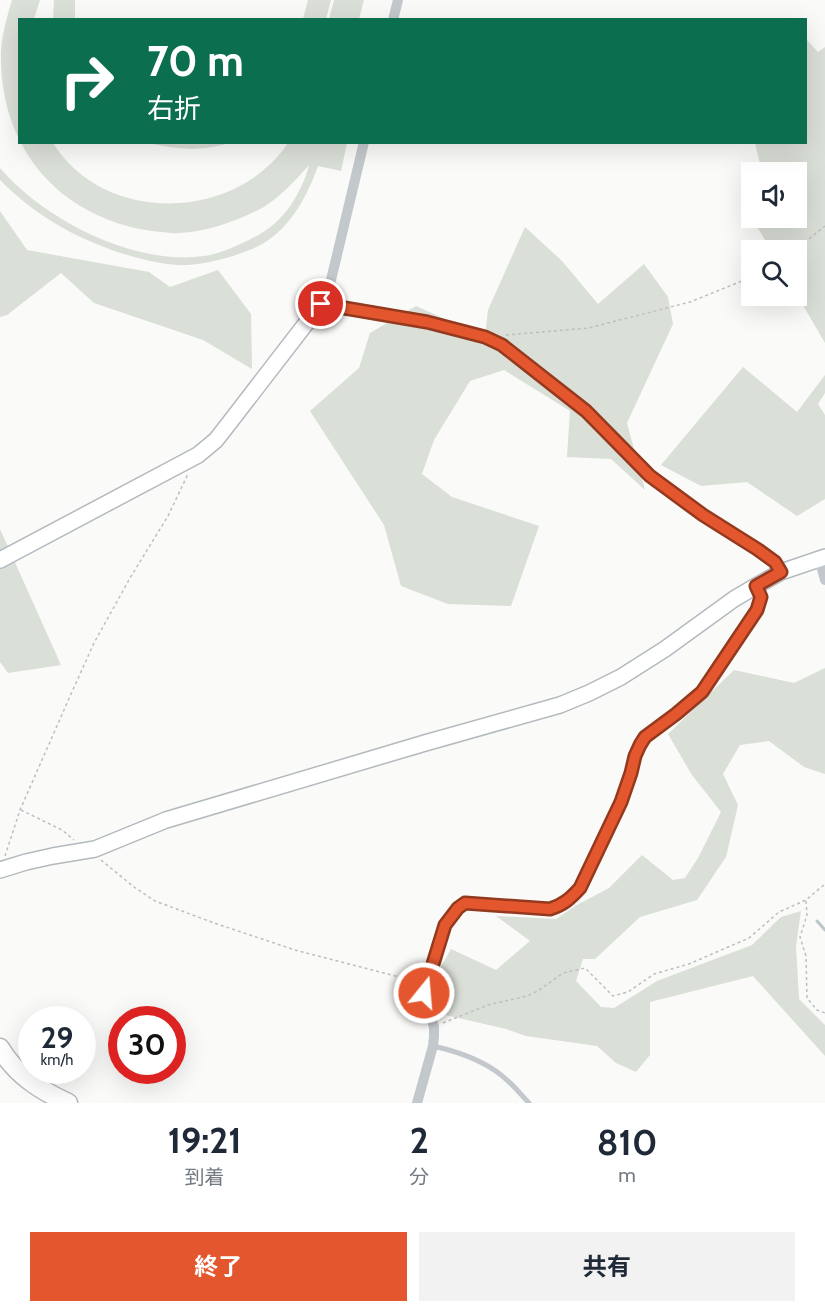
<!DOCTYPE html>
<html lang="ja">
<meta charset="utf-8">
<style>
:root{--surface:#fff;--page:#f2f2f3;--text:#1f2937;--muted:#747a83;--accent:#e4572e}
body{margin:0;font-family:Cabin,"Noto Sans JP",sans-serif;background:var(--page);color:var(--text);height:100vh;display:flex;flex-direction:column;font-size:22px;white-space:nowrap}
*{box-sizing:border-box;margin:0}
p{font-size:20px;color:var(--muted)}
.icon{flex:none;width:33px;height:33px;fill:none;stroke:currentColor;stroke-width:2;stroke-linecap:round;stroke-linejoin:round}
.map{position:relative;height:1103px;overflow:hidden}
.details{display:flex;flex-direction:column;background:var(--surface);flex:1}
.details>*{flex:none}
.top-card{position:absolute;left:18px;top:18px;width:789px;height:126px;border-radius:0px;box-shadow:0 6px 24px #0002;background:#0b6e4f;color:#fff;overflow:hidden}
.tools{position:absolute;left:741px;top:162px;display:grid;gap:12px}
.tools a{display:grid;place-items:center;width:66px;height:66px;border-radius:0px;background:var(--surface);box-shadow:0 6px 24px #0002;font-size:30px}
.speed{position:absolute;left:18px;top:1006px;display:flex;gap:12px;font-size:30px;font-weight:700;text-align:center}
.speed>*{display:grid;place-content:center;width:78px;height:78px;border-radius:50%;background:var(--surface);box-shadow:0 6px 24px #0002;line-height:1}
.speed small{font-size:15px;font-weight:400}
.speed .limit{border:9px solid #d22;background:#fff;color:#111}
.pin{position:absolute;display:grid;place-items:center;width:51px;height:51px;color:#fff;margin:-26px;border:3px solid #fff;border-radius:50%;box-shadow:0 2px 6px #0007}
.me{position:absolute;width:66px;margin:-33px;rotate:17deg;stroke-linejoin:round;filter:drop-shadow(0 0 4px #0008)}
.turn{display:flex;align-items:center;gap:21px;height:126px;padding:0 30px;font-size:27px}
.turn .icon{width:78px;height:78px;stroke-width:2.5}
.turn b{display:block;font-size:42px;line-height:51px}
.eta{display:flex;justify-content:space-evenly;align-items:center;height:102px;text-align:center}
.eta b{font-size:36px;font-weight:700;line-height:42px}
.primary-button{display:flex;gap:12px;margin-top:auto;padding:12px 30px}
.primary-button a{flex:1;height:69px;border-radius:0px;background:var(--accent);color:#fff;font-size:24px;font-weight:700;line-height:69px;text-align:center}
.primary-button a+a{background:var(--page);color:var(--text)}
.map>svg:first-child{display:block}
.green{fill:#dadfd7}
.lines{fill:none;stroke-linecap:round;stroke-linejoin:round}
.stream{stroke:#bbc7cb;stroke-width:3}
.secondary-casing{stroke:#b3babf;stroke-width:18}
.primary-casing{stroke:#b5babe;stroke-width:21}
.path{stroke:#bbbfc2;stroke-width:1.5;stroke-dasharray:3 3;stroke-linecap:butt}
.lane{stroke:#c3c8cc;stroke-width:5}
.street{stroke:#c3c8cc;stroke-width:10}
.secondary{stroke:#fff;stroke-width:15}
.primary{stroke:#fff;stroke-width:18}
.route-casing{stroke:#94391e;stroke-width:15}
.route{stroke:#e4572e;stroke-width:10}
</style>
<div class="map">
<svg width="825" height="1103" viewBox="0 0 825 1103">
<rect width="100%" height="100%" fill="#fafaf8"/>
<!-- green -->
<path class="green" d="M12 0H40L34 19 20 20 19 139C6 113 0 81 1 51 2 34 7 17 12 0Z
M54 0H75V19H53Z
M308 0H331L326 19H303Z
M334 0H364L359 19H329Z
M806 39 818 52 825 47V343L797 295 796 250H771L756 225 759 218H796V172H762L755 143 806 142Z
M21 143H53C104 225 235 222 288 143H347L341 171 318 166C308 194 292 225 267 241 257 248 244 252 233 256 219 260 203 264 188 265 172 266 154 262 138 258 86 244 38 219 0 180V168C44 220 135 266 204 256 219 254 234 247 247 241 257 236 266 231 274 224 291 210 304 185 309 165 296 180 279 198 262 208 237 221 207 232 179 233 173 234 167 232 161 232 103 227 48 196 21 143Z
M149 143H228C204 152 173 149 149 143Z
M0 211 27 250 149 272 170 287 218 270 251 314 252 369 203 340 94 303 61 273 7 315 0 317Z
M525 227 562 261 598 304 644 264 668 297 673 324 627 423 645 490 611 459 567 457 570 411 504 370 470 381 434 440 422 474 452 497 539 526 511 606 448 604 401 586 384 525 310 411 359 368 370 333 416 306 485 337 488 310Z
M743 367 797 412 825 375V393L818 404 825 415V499L797 516 747 482 701 486 661 465Z
M0 529 61 665 8 673 0 662Z
M825 668V774L804 767 769 741 740 745 723 774 738 805 726 857 697 900 640 917 595 959H583L576 981 601 1007 614 1008 657 981 752 945 781 917 801 911 796 946 799 999 825 1025V1056L753 976 650 1002V1055L636 1072 616 1063 597 1046 526 1036 506 1029 441 1014 435 999 433 981 451 949 496 970 530 941 496 916 556 919 575 906 609 888 642 855 673 880 685 878 698 858 721 812 692 775 668 734 734 670 794 683Z"/>
<g class="lines">
<!-- stream -->
<path class="stream" d="M817 921 825 930"/>
<!-- secondary casing -->
<g class="secondary-casing">
<path id="secondary" d="M0 560 198 455 216 440 230 422 321 304
M0 870 26 862 53 856 95 849 166 820 425 743 560 705 589 693 621 677 665 649 734 599 756 586 781 572 825 557"/>
</g>
<!-- primary casing -->
<g class="primary-casing">
<path id="primary" d="M0 1048C16 1075 40 1090 68 1103"/>
</g>
<!-- path -->
<path class="path" d="M795 250 825 226
M506 335 589 328 690 302 752 277
M21 810 62 830 74 840
M5 856 20 810 71 694 94 643 130 578 168 516 188 474
M101 860 134 887 155 901 217 924 295 950 415 981
M806 901 807 915 800 937 806 956 807 998 817 1010 825 1013
M443 1023 488 1005 527 996 538 991 563 973 585 968 613 996 628 992 654 974 689 964 749 938 779 912 806 900 825 884"/>
<!-- lane -->
<path class="lane" d="M433 1046C460 1052 489 1062 509 1082 516 1088 522 1096 529 1103"/>
<!-- street -->
<path class="street" d="M393 20 398 0
M364 142 331 280 321 304 427 322 485 337 503 345 586 411 650 476 703 515 757 548 775 562 781 572
M819 558 825 580
M417 1103 433 1046 434 1036V1027L424 993 425 987 445 925 458 907 465 903 550 909 563 905 571 898 580 888 621 802 631 773 635 756 645 737 676 714 702 692 757 610 761 597 756 586"/>
<!-- secondary -->
<use href="#secondary" class="secondary"/>
<!-- primary -->
<use href="#primary" class="primary"/>
</g>
<g class="lines">
<!-- route casing -->
<g class="route-casing">
<path id="route" d="M321 304 427 322 485 337 502 345 586 411 650 476 703 515 757 549 775 562 781 572 756 586 761 597 757 610 702 692 676 714 645 737 640 745 635 756 631 773 621 802 580 888C570 899 563 905 550 909L465 903 458 908 445 925 424 993"/>
</g>
<!-- route -->
<use href="#route" class="route"/>
</g>
</svg>
<div class="tools">
<a><svg class="icon" aria-label="sound" viewBox="0 0 24 24"><path d="M4 9h4l5-4v14l-5-4H4zM17 9q2 3 0 6"/></svg></a>
<a><svg class="icon" aria-label="search" viewBox="0 0 24 24"><circle cx="10" cy="10" r="6"/><path d="M15 15l6 6"/></svg></a>
</div>
<div class="speed"><div>29<small>km/h</small></div><div class="limit">30</div></div>
<div class="pin" style="left:321px;top:304px;background:#d93025"><svg class="icon" aria-label="arrive" viewBox="0 0 24 24"><path d="M6 21V4h12l-3 4 3 4H6"/></svg></div>
<svg class="me" style="left:424px;top:993px" viewBox="-20 -20 40 40"><circle r="17" fill="#e4572e" stroke="#fff" stroke-width="3"/><path d="M0-11L8 9 0 5-8 9z" fill="#fff"/></svg>
<div class="top-card">
<div class="turn"><svg class="icon" aria-label="right" viewBox="0 0 24 24"><path d="M7 20v-9h11M14 6l5 5-5 5"/></svg><div><b>70 m</b>右折</div></div>
</div>
</div>
<section class="details">
<div class="eta">
<div><b>19:21</b><p>到着</p></div>
<div><b>2</b><p>分</p></div>
<div><b>810</b><p>m</p></div>
</div>
<div class="primary-button"><a>終了</a><a>共有</a></div>
</section>
